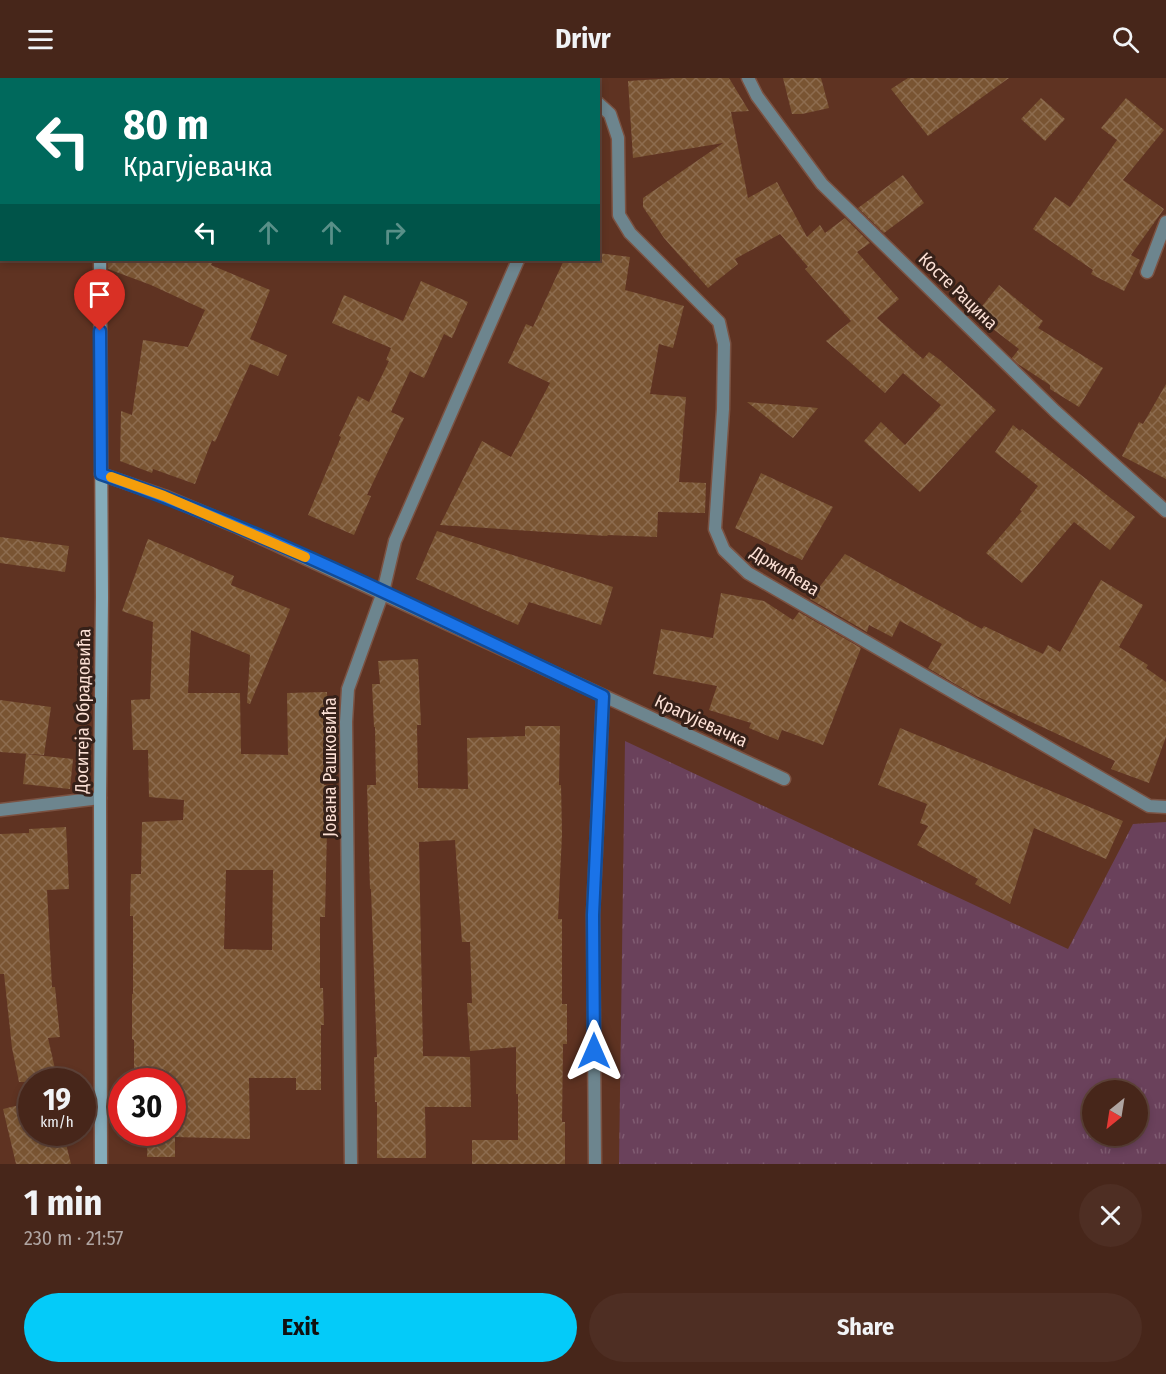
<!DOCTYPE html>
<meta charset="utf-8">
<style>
:root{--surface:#47261a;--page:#4e2e23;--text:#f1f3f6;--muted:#b0a5a2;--line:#5f4339;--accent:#04cbf9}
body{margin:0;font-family:"Fira Sans Condensed",sans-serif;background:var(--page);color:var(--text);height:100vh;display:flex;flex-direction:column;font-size:22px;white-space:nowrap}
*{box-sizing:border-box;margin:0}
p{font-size:20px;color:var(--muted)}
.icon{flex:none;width:33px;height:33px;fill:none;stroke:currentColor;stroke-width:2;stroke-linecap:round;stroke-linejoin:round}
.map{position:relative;height:1086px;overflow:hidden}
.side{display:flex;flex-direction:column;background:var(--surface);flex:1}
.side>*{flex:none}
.top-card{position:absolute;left:0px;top:0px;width:600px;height:183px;box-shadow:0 3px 9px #0003,0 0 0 2px var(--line);background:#00695c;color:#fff;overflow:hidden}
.needle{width:39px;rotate:210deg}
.controls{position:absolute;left:1082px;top:1002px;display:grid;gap:12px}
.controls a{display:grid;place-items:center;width:66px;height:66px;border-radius:50%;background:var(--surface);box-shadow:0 3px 9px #0003,0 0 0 2px var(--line);font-size:30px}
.speed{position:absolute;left:18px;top:990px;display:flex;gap:12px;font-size:30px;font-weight:700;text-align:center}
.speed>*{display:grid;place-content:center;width:78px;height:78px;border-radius:50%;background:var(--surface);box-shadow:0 3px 9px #0003,0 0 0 2px var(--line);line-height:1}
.speed small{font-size:15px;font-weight:400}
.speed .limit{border:9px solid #d22;background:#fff;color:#111}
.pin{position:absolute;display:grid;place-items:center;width:51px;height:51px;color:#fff;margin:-62px -26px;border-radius:50% 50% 50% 0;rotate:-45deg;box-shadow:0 0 6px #0007}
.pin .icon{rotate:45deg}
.me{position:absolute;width:66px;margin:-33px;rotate:0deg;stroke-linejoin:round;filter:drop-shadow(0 0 4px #0008)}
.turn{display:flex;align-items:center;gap:21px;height:126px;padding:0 24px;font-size:27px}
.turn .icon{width:78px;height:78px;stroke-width:2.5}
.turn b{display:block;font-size:42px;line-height:51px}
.lanes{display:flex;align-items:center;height:57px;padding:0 24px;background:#0003;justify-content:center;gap:30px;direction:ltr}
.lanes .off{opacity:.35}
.round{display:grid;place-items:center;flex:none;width:63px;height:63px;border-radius:32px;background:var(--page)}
.headline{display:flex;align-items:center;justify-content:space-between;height:102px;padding:0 24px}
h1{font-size:36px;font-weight:700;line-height:45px}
.cta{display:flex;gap:12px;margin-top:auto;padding:12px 24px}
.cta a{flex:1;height:69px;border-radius:36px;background:var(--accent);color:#111;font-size:24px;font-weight:700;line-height:69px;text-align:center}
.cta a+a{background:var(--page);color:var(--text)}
header{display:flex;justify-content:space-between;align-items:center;height:78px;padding:0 24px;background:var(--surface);font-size:27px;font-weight:700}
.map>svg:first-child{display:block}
.grass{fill:url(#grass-tufts);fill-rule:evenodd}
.building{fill:url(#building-cross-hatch);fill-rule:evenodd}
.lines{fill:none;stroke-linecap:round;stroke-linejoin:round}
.street-casing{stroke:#7b5242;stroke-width:15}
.secondary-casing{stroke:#7b5242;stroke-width:15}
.street{stroke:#6d858e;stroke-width:12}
.secondary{stroke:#85acba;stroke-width:12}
.route-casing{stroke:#114b97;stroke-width:15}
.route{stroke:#1a73e8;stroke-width:10}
.slow{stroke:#f59e0b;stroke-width:10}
.labels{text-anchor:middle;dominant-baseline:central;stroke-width:6;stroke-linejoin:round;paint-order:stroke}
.street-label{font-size:18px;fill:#fce0d5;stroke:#362119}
</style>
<header><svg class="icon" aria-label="menu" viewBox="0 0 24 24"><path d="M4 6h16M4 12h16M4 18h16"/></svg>Drivr<svg class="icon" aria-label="search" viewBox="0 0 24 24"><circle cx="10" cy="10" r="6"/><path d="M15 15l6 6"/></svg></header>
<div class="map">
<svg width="1166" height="1086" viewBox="0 0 1166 1086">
<defs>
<pattern id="grass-tufts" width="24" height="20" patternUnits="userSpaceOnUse" patternTransform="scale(1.5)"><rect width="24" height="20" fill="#6a415b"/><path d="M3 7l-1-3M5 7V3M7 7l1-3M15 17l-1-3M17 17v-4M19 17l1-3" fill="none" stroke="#805c72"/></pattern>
<pattern id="building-cross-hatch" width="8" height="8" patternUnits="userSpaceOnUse" patternTransform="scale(1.5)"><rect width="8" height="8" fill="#795432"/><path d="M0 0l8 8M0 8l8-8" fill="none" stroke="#8d6c4f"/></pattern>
</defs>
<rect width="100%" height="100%" fill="#5f3322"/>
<!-- grass -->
<path class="grass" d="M625 663 1068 871 1133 746 1166 744V1086H619ZM1092 1012H1137V1058H1092Z"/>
<!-- building -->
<path class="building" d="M677 0H729L749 33 731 34 748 120 777 104 807 159 820 147 825 155 845 140 870 165 857 174 899 221 877 240 923 281 929 274 940 282 996 332 920 414 864 363 881 344 905 367 941 327 903 295 885 315 826 263 851 243 805 191 808 189 780 156 735 181 738 186 708 210 664 160 643 129V120L723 65 633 80 628 3Z
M783 0H821L829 30 802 36H792Z
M908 0H1009L928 58 891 11Z
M1041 20 1065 41 1045 63 1021 41Z
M1126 20 1164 52 1123 102 1164 131 1131 177 1140 182 1124 213 1091 196 1093 192 1033 151 1055 119 1070 129 1117 62 1101 50Z
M903 97 924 125 884 155 858 130Z
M598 175 630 179 625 212 684 228 673 270 659 266 650 316 686 319 679 404 706 405 705 435 658 434 657 459 608 457 607 458 440 447 482 363 511 379 550 305 508 285 526 246 533 249 564 182H598Z
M108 182H214L211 187 270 212 250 261 287 277 278 298 250 286 215 364 212 362 195 406 153 391 152 395 120 383 121 333 132 337 143 262 188 269 205 232 151 207 108 191Z
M421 203 468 224 452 260 444 256 424 300 410 293 391 334 404 340 367 417 371 418 354 457 308 437 341 359 339 358 358 318 369 324 389 283 386 282 391 270 332 245 344 217 403 243Z
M999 207 1043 243 1038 250 1103 290 1079 329 1050 311V307L1018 286 1012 280 1019 271 975 237Z
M1166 306V401L1122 378 1139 344 1143 346Z
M747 324 818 330 793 360Z
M1013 347 1020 353 1022 351 1135 439 1110 472 1074 444 1022 505 986 475 1022 433 1020 432 1038 408 995 374Z
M761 395 833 429 802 482 735 450Z
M437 453 613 509 601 547 529 524 518 547 416 501Z
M0 459 69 468 65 494 0 485Z
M148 461 234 498 231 507 290 531 250 626 247 625 250 577 191 552 188 615H240L241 676 288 677 287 615 327 614 328 662H324V707H328L325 839H320V910H323L324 947H321V1012H296V1000H249L250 1061 175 1059V1079H147L148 1054H172V1004H134V962L132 961V916H133V838H130L131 796H141L142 744 183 742 184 722 149 719 148 672H133L131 622 150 621 153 544 122 533ZM226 792H273L272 872 224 871Z
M845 476 982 551 984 548 1043 576 1048 567 1060 574 1101 502 1143 527 1119 569 1148 587 1146 590 1166 604V659L1149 705 1111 691 1115 683 974 617 928 590 942 566 900 543 892 559 869 547 867 554 810 521Z
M721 515 764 523 793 542 799 534 861 570 823 667 782 652 778 662 749 650 751 645 709 632 717 608 653 596 661 551 713 560Z
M418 581 421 647H417L418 710 468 711 467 660 525 658V648H560L559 707H561L562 756 558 841H562V926H567V966H563L562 1044H565V1086H472V1062H518V1016H516V969L470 973 467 925H472L470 864H462L455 762 419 764 423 978 470 979 471 1029H425L426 1080H377V1024H375L374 979H377L371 811H370L367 707H376L375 649H374L372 606H380L378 583Z
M0 622 51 629 44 677 0 674Z
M900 650 1123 743 1106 781 1034 750 1010 826 975 806 978 801 917 767 928 748 920 745 927 726 878 707Z
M26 676 73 681 70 711 23 706Z
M66 749 69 811 47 812 52 909H55L60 959 48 960 58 1004H19L12 970 4 896H0V756L29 755V751Z
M32 1024V1054H63L71 1086H16L3 1031Z"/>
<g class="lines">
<!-- street casing -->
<g class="street-casing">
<path id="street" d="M748 0 757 18 822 106 1055 333 1166 433
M591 2 592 0
M598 25 610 36 618 60 619 137 630 155 719 244 724 266 723 331 715 451 724 472 748 495 1149 728 1166 729
M0 170H2
M1147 194 1166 144
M101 396 164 418 235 448 784 701
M0 732 100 720
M351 1086 346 644 348 611 383 514 395 463 518 182
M595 1086 593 837 603 618"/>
</g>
<!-- secondary casing -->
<g class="secondary-casing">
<path id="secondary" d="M51 0 53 2
M379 2 390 0
M100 182 102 519 100 720 101 1086"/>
</g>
<!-- street -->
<use href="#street" class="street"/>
<!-- secondary -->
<use href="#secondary" class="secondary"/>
</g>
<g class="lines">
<!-- route casing -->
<g class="route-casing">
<path id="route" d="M100 253 101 396C272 455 439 541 603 618L593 837 594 973"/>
</g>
<!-- route -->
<use href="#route" class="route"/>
<!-- slow -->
<path class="slow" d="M111 399 164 418 305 479"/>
</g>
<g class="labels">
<!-- street labels -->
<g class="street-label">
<text transform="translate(958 213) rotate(44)">Косте Рацина</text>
<text transform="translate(785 493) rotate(32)">Држићева</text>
<text transform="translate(83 633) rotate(-89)">Доситеја Обрадовића</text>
<text transform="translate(701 643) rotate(25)">Крагујевачка</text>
<text transform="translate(330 689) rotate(-90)">Јована Рашковића</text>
</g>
</g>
</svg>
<div class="controls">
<a><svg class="needle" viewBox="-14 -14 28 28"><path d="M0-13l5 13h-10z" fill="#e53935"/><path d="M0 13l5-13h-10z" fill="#b0a5a2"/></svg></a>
</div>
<div class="speed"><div>19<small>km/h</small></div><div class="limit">30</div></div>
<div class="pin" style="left:100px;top:253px;background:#d93025"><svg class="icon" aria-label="arrive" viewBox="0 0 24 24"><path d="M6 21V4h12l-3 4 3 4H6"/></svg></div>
<svg class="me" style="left:594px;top:973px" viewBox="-20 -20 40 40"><path d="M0-17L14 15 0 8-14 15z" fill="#1a73e8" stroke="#fff" stroke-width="4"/></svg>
<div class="top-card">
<div class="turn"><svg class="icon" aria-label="left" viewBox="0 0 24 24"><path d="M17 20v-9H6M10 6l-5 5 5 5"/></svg><div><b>80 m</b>Крагујевачка</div></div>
<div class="lanes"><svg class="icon" aria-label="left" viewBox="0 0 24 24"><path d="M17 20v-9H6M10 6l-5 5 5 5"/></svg><svg class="icon off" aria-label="ahead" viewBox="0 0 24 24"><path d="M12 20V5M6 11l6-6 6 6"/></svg><svg class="icon off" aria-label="ahead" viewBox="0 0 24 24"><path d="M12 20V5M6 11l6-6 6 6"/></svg><svg class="icon off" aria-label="right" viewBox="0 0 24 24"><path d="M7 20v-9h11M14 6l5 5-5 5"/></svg></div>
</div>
</div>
<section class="side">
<div class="headline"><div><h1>1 min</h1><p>230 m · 21:57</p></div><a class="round"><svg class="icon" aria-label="close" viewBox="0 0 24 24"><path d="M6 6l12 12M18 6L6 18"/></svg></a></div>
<div class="cta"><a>Exit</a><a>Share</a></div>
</section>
